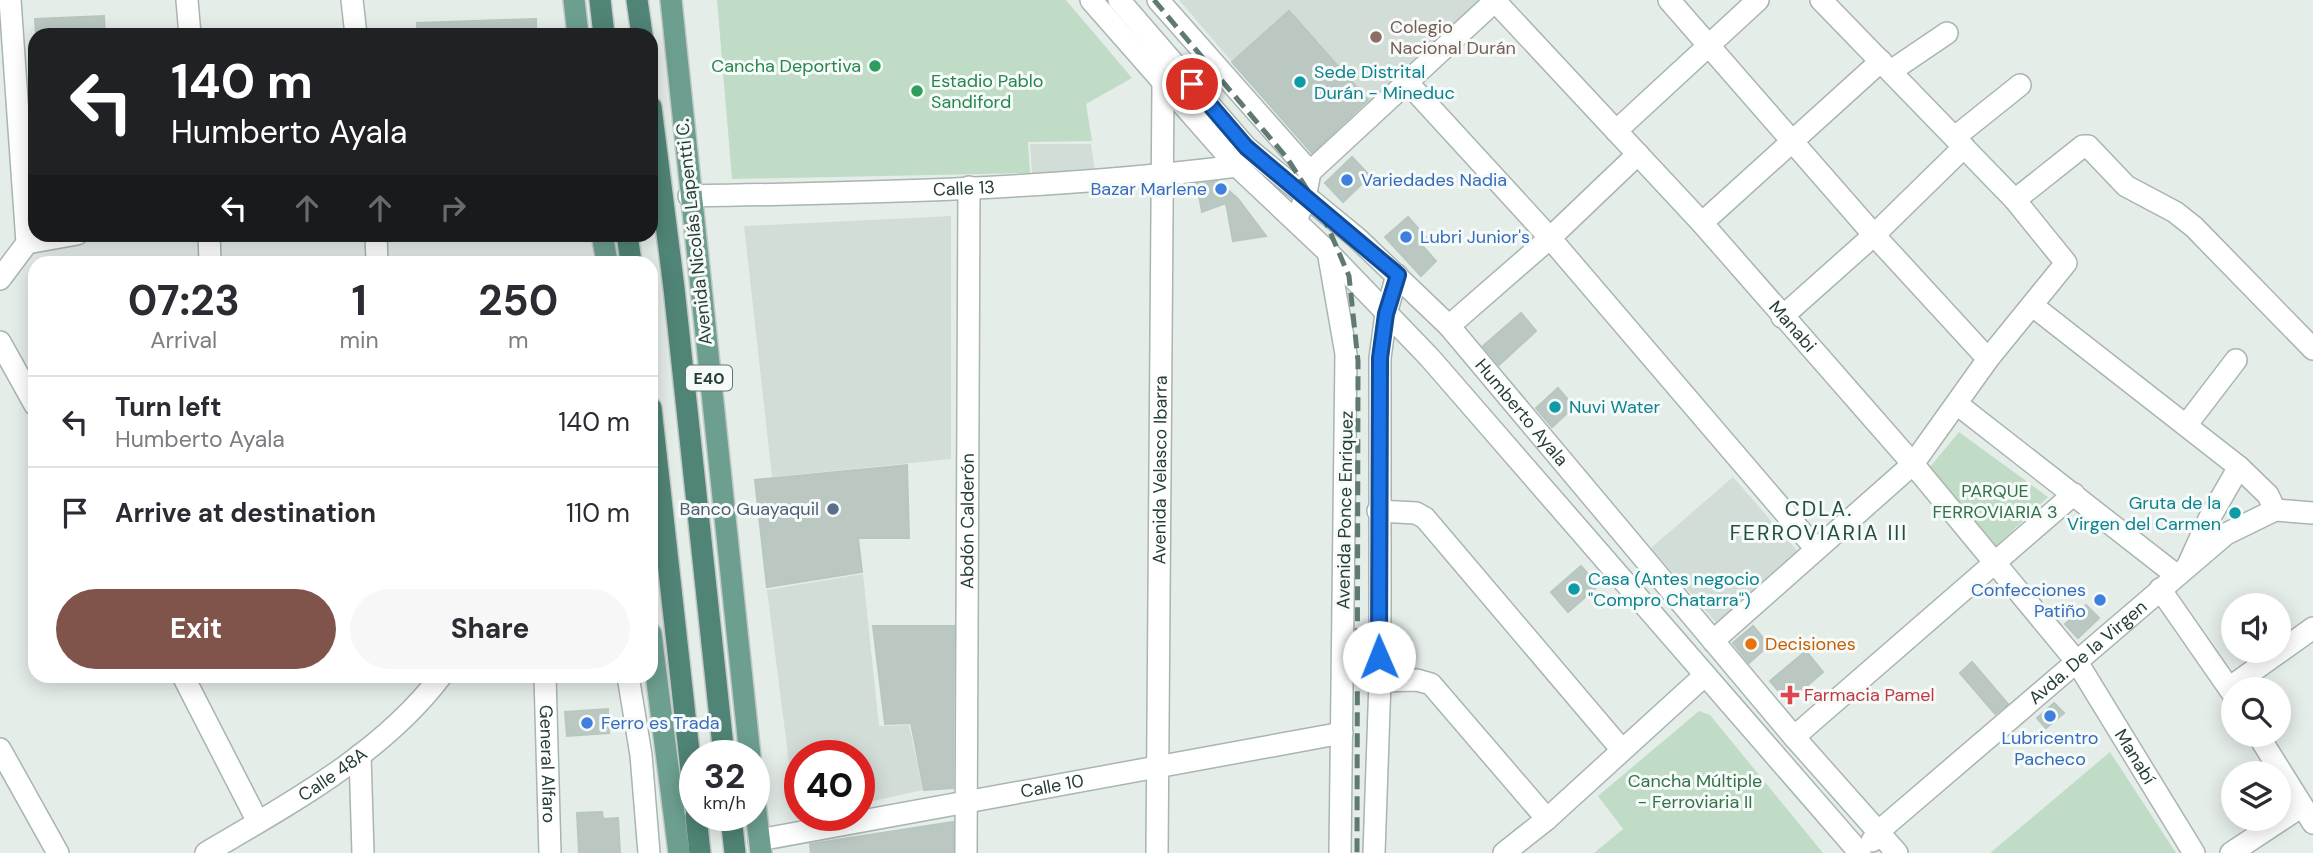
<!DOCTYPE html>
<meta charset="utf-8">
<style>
:root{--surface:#fff;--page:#f7f7f7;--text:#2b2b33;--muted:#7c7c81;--line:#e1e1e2;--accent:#80544b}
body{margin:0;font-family:"DM Sans",sans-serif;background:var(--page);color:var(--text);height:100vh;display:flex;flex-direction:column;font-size:26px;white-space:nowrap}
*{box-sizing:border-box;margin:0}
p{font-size:23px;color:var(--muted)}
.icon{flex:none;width:38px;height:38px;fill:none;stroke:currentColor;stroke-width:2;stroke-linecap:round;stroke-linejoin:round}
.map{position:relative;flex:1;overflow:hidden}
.details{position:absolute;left:28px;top:256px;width:630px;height:427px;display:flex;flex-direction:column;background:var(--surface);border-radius:21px;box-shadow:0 4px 18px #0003}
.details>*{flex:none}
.hud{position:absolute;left:28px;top:28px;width:630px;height:214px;border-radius:21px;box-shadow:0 4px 18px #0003;background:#202124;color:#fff;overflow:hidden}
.fabs{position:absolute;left:2221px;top:593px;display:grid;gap:14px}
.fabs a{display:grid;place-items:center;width:70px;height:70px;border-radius:50%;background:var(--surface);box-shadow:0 4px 18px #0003;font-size:35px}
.speed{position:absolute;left:679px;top:740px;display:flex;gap:14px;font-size:35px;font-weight:700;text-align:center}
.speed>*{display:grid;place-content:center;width:91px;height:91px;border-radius:50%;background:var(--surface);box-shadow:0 4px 18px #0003;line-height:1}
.speed small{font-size:18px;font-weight:400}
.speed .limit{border:10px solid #d22;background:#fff;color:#111}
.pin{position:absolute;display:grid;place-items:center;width:60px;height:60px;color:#fff;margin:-30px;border:4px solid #fff;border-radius:50%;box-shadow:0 2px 7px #0007}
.me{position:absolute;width:77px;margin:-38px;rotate:359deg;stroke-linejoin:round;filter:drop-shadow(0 0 5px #0008)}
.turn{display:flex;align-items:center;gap:24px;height:147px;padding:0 28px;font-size:32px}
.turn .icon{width:91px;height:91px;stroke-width:2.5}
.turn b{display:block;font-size:49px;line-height:60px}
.lanes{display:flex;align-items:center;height:66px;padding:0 28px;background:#0003;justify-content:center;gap:35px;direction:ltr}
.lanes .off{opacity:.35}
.eta{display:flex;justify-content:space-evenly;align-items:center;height:119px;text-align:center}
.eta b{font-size:42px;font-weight:700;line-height:49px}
.primary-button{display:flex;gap:14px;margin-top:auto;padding:14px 28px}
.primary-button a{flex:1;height:80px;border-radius:42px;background:var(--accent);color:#fff;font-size:28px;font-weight:700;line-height:80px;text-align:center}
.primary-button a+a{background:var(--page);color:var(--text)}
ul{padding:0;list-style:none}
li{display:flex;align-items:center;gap:21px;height:91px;padding:0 28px;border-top:2px solid var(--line)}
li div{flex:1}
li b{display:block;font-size:26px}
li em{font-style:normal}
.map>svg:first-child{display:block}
.built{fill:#d3ddd8}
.green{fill:#c0dcc7}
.building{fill:#bbc8c2;stroke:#b8c6c0;stroke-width:2}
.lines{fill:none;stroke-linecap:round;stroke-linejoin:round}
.minor-casing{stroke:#a8b5b0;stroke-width:24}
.tertiary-casing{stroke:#a8b5b0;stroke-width:24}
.primary-casing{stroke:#c2c9c7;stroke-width:24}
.trunk-casing{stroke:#c2c9c7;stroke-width:24}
.minor{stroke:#fff;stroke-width:21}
.tertiary{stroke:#fff;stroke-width:21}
.primary{stroke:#6d9f91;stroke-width:21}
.trunk{stroke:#508476;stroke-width:21}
.rail{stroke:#607972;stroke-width:5;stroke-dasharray:14 7;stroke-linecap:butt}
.route-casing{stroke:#114b97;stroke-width:18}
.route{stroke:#1a73e8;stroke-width:12}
.education-dot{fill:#8d6e63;stroke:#f6faf8;stroke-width:2.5}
.leisure-dot{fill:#2e9e5b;stroke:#f6faf8;stroke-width:2.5}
.culture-dot{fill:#0f9aa8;stroke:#f6faf8;stroke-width:2.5}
.shop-dot{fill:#3f7fe0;stroke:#f6faf8;stroke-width:2.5}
.service-dot{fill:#5c6f8a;stroke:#f6faf8;stroke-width:2.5}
.food-dot{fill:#e8710a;stroke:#f6faf8;stroke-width:2.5}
.health-dot{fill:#e0444e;stroke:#f6faf8;stroke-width:2.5}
.labels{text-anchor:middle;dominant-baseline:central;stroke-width:6;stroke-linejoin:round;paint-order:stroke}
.shield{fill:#f6faf8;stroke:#647671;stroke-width:2}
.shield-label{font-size:16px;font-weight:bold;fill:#263e37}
.education-label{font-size:18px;fill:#785e54;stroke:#f6faf8;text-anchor:start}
.leisure-label{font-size:18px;fill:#27864d;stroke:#f6faf8;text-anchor:end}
.culture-label{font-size:18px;fill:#0d838f;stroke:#f6faf8;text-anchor:start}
.shop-label{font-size:18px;fill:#366cbe;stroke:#f6faf8;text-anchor:start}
.street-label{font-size:18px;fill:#263e37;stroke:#f6faf8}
.park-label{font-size:18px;fill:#33724a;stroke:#f6faf8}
.service-label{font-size:18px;fill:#4e5e75;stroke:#f6faf8;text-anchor:end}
.food-label{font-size:18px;fill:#c56008;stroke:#f6faf8;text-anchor:start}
.health-label{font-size:18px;fill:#be3a42;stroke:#f6faf8;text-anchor:start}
.quarter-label{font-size:21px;letter-spacing:2px;fill:#234f43;stroke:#f6faf8}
</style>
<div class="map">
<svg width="2313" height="853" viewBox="0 0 2313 853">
<rect width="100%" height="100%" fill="#e5ede9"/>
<!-- built -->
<path class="built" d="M1179 0H1481L1369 102 1290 11 1232 62Z
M1030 144H1091L1095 172 1032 173Z
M951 216V459L772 477 744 226Z
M1733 477 1801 555 1719 626 1651 548Z
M863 574 879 726 909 725 923 790 859 804V756H800V816H809L796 818 767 590Z"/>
<!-- green -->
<path class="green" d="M717 0H1066L1132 78 1086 104 1092 141 1028 142 1030 173 732 179Z
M1959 432 2048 497 1993 549 1924 474Z
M1699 711 1710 715 1823 853H1594L1623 829 1598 796Z
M2110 752 2176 853H1990Z"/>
<!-- building -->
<path class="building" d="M1289 11 1368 100 1312 153 1232 62Z
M104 16 105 35H36L35 19Z
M536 19V35H417V23Z
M1352 157 1370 176 1343 202 1325 183Z
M1218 181 1238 199 1266 236 1233 241 1226 203 1202 212 1197 184Z
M1408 217 1426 237 1419 242 1436 261 1421 276 1385 237Z
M1521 313 1536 331 1499 365 1483 346Z
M1558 388 1574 407 1552 427 1536 408Z
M907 465 909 538H858L862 572 767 587 755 480Z
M1581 566 1598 586 1568 612 1551 592Z
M2086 605 2099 618 2078 638 2065 624Z
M873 626H954L953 788 924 790 911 723 885 724Z
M1753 626 1769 645 1749 663 1733 643Z
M1806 651 1823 672 1788 702 1770 681Z
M1972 662 2008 704 1995 714 1960 673Z
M2054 703 2064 713 2046 728 2037 718Z
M608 709 609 733 567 736 565 712Z
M602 812 603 819 618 818 620 853H579L577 813Z
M953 822V853H811L810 844Z"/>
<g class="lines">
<!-- minor casing -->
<g class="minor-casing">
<g id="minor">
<path d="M187 0 190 35"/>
<path d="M352 0 356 35"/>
<path d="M1158 0 1310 172"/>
<path d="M1669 0 1874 235 1988 359"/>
<path id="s1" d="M1495 1 1702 223 1913 464 2077 662 2194 853"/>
<path d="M1891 71 1947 33"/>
<path d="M1406 81 1550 238 1816 549"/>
<path d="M1616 131 1758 0"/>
<path d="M1955 137 2020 85"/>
<path id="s2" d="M689 196C872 193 1056 189 1237 166"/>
<path d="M2015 200 2083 146H2088L2126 186 2175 212 2194 227 2313 349"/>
<path d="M1296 221 1305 198 1310 172 1496 0"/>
<path d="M1702 223 1881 61"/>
<path d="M209 234 210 262"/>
<path d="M376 234 377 262"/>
<path d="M27 243 77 234"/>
<path d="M0 279 27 243 10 0"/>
<path d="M2033 306 2239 467 2268 495 2275 510"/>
<path d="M1782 317 1874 235 1964 147"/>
<path d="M1449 326 1550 238 1638 154"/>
<path d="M0 342 35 405"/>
<path d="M1957 404 2176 575"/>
<path d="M2187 424 2236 360"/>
<path d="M1378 511 1416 513 1425 518 1622 750"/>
<path d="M2188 565 2209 519 2239 467"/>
<path d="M2160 589 2233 694"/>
<path d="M1713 641 1913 464 1988 359 2066 263 2015 200 1821 0"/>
<path d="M183 676 258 822"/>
<path id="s3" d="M545 676 550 853"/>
<path d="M628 676 641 755 649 853"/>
<path d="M1380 681 1417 680 1431 684 1547 819"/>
<path d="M2229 688 2313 628"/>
<path d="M2258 735 2313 823"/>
<path d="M1794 737 2074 494"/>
<path d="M0 749 58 853"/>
<path d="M360 755 363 853"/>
<path id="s4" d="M759 840 1342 733"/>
<path id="s5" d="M206 853C289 804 382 754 441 676"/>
<path id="s6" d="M966 853 969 187"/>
<path id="s7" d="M1157 853 1163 85"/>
<path d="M1504 853 1547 819 1704 676"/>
<path d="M2231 853 2302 806"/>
</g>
</g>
<!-- tertiary casing -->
<g class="tertiary-casing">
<g id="tertiary">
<path d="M1091 0 1237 166 1328 252 1430 358 1860 853"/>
<path id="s8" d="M1119 0 1246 147 1357 238 1449 326 1794 737 1897 853"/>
<path d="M1328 251 1346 354 1340 853"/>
<path id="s9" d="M1872 841 1879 831 2226 534 2275 510 2313 513"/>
<path d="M1374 853 1380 681V358L1386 314 1397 275"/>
</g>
</g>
<!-- primary casing -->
<g class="primary-casing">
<path id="primary" d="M574 0 578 35
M671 0 750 756
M602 234 607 262
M651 634 679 853
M754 795 761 853"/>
</g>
<!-- trunk casing -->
<g class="trunk-casing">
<path id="trunk" d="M600 0 604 35
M637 0 642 35
M651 107 674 288 724 756
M627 234 631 262
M651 408 695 806
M696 816 700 853
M731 816 735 853"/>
</g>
<!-- minor -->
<use href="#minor" class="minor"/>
<!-- tertiary -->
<use href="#tertiary" class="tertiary"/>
<!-- primary -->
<use href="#primary" class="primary"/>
<!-- trunk -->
<use href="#trunk" class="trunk"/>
<!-- rail -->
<path class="rail" d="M1154 0 1287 158 1321 211 1349 276 1358 361 1357 853"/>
</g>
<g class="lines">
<!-- route casing -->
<g class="route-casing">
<path id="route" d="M1192 84 1246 147 1398 275 1386 314 1380 358 1379 657"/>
</g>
<!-- route -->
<use href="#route" class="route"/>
</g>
<!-- markers -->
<circle class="education-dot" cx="1376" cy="37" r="7"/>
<g class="leisure-dot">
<circle cx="875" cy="66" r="7"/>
<circle cx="917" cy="91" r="7"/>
</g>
<g class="culture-dot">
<circle cx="1300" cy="82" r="7"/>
<circle cx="1555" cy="407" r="7"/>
<circle cx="2235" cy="513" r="7"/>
<circle cx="1574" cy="589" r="7"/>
</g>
<g class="shop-dot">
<circle cx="1347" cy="180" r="7"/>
<circle cx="1221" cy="189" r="7"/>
<circle cx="1406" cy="237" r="7"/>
<circle cx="2100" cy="600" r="7"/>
<circle cx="2050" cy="716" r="7"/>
<circle cx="587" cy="723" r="7"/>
</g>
<circle class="service-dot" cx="833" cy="509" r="7"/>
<circle class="food-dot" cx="1751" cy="644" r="7"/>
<path class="health-dot" d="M1786.5 684.5h7v7h7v7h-7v7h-7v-7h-7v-7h7z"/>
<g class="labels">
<!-- shield labels -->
<rect class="shield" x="686" y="365.5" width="46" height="25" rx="5"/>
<g class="shield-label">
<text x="709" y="378">E40</text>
</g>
<!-- education labels -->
<g class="education-label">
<text x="1390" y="27">Colegio<tspan x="1390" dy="21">Nacional Durán</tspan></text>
</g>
<!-- leisure labels -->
<g class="leisure-label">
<text x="861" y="66">Cancha Deportiva</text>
<text x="931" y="81" text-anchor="start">Estadio Pablo<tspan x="931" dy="21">Sandiford</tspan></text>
</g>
<!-- culture labels -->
<g class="culture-label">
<text x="1314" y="72">Sede Distrital<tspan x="1314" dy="21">Durán - Mineduc</tspan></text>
<text x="1569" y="407">Nuvi Water</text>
<text x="2221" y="503" text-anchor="end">Gruta de la<tspan x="2221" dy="21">Virgen del Carmen</tspan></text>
<text x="1588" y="579">Casa (Antes negocio<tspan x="1588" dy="21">"Compro Chatarra")</tspan></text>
</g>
<!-- shop labels -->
<g class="shop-label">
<text x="1361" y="180">Variedades Nadia</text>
<text x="1207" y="189" text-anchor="end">Bazar Marlene</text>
<text x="1420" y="237">Lubri Junior's</text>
<text x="2086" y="590" text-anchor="end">Confecciones<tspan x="2086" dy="21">Patiño</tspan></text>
<text x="601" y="723">Ferro es Trada</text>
<text x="2050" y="738" text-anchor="middle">Lubricentro<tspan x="2050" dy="21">Pacheco</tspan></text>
</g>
<!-- street labels -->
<g class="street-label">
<text stroke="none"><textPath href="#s2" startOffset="275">Calle 13</textPath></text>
<text transform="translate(694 232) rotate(-96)">Avenida Nicolás Lapentti C.</text>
<text stroke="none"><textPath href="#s1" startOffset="441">Manabi</textPath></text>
<text stroke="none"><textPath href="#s8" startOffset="578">Humberto Ayala</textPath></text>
<text stroke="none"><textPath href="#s7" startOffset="383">Avenida Velasco Ibarra</textPath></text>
<text transform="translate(1345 510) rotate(-89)">Avenida Ponce Enriquez</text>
<text stroke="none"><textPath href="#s6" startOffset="332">Abdón Calderón</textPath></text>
<text stroke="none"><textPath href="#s9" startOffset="287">Avda. De la Virgen</textPath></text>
<text stroke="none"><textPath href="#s1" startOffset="992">Manabí</textPath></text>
<text stroke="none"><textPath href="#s3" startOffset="88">General Alfaro</textPath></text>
<text stroke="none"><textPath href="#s5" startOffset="149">Calle 48A</textPath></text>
<text stroke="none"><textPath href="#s4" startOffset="298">Calle 10</textPath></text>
</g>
<!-- park labels -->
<g class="park-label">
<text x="1995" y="491">PARQUE<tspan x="1995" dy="21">FERROVIARIA 3</tspan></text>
<text x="1695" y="781">Cancha Múltiple<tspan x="1695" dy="21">- Ferroviaria II</tspan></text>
</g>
<!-- service labels -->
<g class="service-label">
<text x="819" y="509">Banco Guayaquil</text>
</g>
<!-- food labels -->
<g class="food-label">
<text x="1765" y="644">Decisiones</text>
</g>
<!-- health labels -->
<g class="health-label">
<text x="1804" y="695">Farmacia Pamel</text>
</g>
<!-- quarter labels -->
<g class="quarter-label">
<text x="1819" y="509">CDLA.<tspan x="1819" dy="24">FERROVIARIA III</tspan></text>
</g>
</g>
</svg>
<div class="fabs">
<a><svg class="icon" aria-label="sound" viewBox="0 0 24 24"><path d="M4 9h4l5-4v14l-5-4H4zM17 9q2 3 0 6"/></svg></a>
<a><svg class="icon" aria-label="search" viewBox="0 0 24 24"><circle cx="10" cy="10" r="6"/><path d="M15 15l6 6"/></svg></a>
<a><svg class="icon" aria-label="layers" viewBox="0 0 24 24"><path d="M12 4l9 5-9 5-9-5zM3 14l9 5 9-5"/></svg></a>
</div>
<div class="speed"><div>32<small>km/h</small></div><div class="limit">40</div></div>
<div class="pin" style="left:1192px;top:84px;background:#d93025"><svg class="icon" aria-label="arrive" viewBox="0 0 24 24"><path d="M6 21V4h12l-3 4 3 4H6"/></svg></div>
<svg class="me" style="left:1379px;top:657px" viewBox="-20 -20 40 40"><circle r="19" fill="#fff"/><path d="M0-13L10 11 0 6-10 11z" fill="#1a73e8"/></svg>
<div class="hud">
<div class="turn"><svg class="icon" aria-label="left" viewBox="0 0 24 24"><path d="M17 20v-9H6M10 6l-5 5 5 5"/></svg><div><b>140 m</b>Humberto Ayala</div></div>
<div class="lanes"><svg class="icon" aria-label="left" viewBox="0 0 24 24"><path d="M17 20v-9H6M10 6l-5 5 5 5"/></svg><svg class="icon off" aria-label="ahead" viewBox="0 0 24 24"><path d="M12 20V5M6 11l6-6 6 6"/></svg><svg class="icon off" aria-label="ahead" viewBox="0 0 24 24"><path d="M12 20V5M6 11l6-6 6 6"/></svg><svg class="icon off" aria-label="right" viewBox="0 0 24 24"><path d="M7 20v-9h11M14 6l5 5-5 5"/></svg></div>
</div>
<section class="details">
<div class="eta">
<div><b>07:23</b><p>Arrival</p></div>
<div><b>1</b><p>min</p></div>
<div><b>250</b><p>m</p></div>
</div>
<ul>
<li><svg class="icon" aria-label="left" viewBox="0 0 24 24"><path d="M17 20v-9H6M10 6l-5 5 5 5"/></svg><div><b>Turn left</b><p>Humberto Ayala</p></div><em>140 m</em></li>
<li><svg class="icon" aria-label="arrive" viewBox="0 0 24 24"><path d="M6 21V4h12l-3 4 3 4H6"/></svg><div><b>Arrive at destination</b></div><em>110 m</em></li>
</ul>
<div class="primary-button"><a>Exit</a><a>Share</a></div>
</section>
</div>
